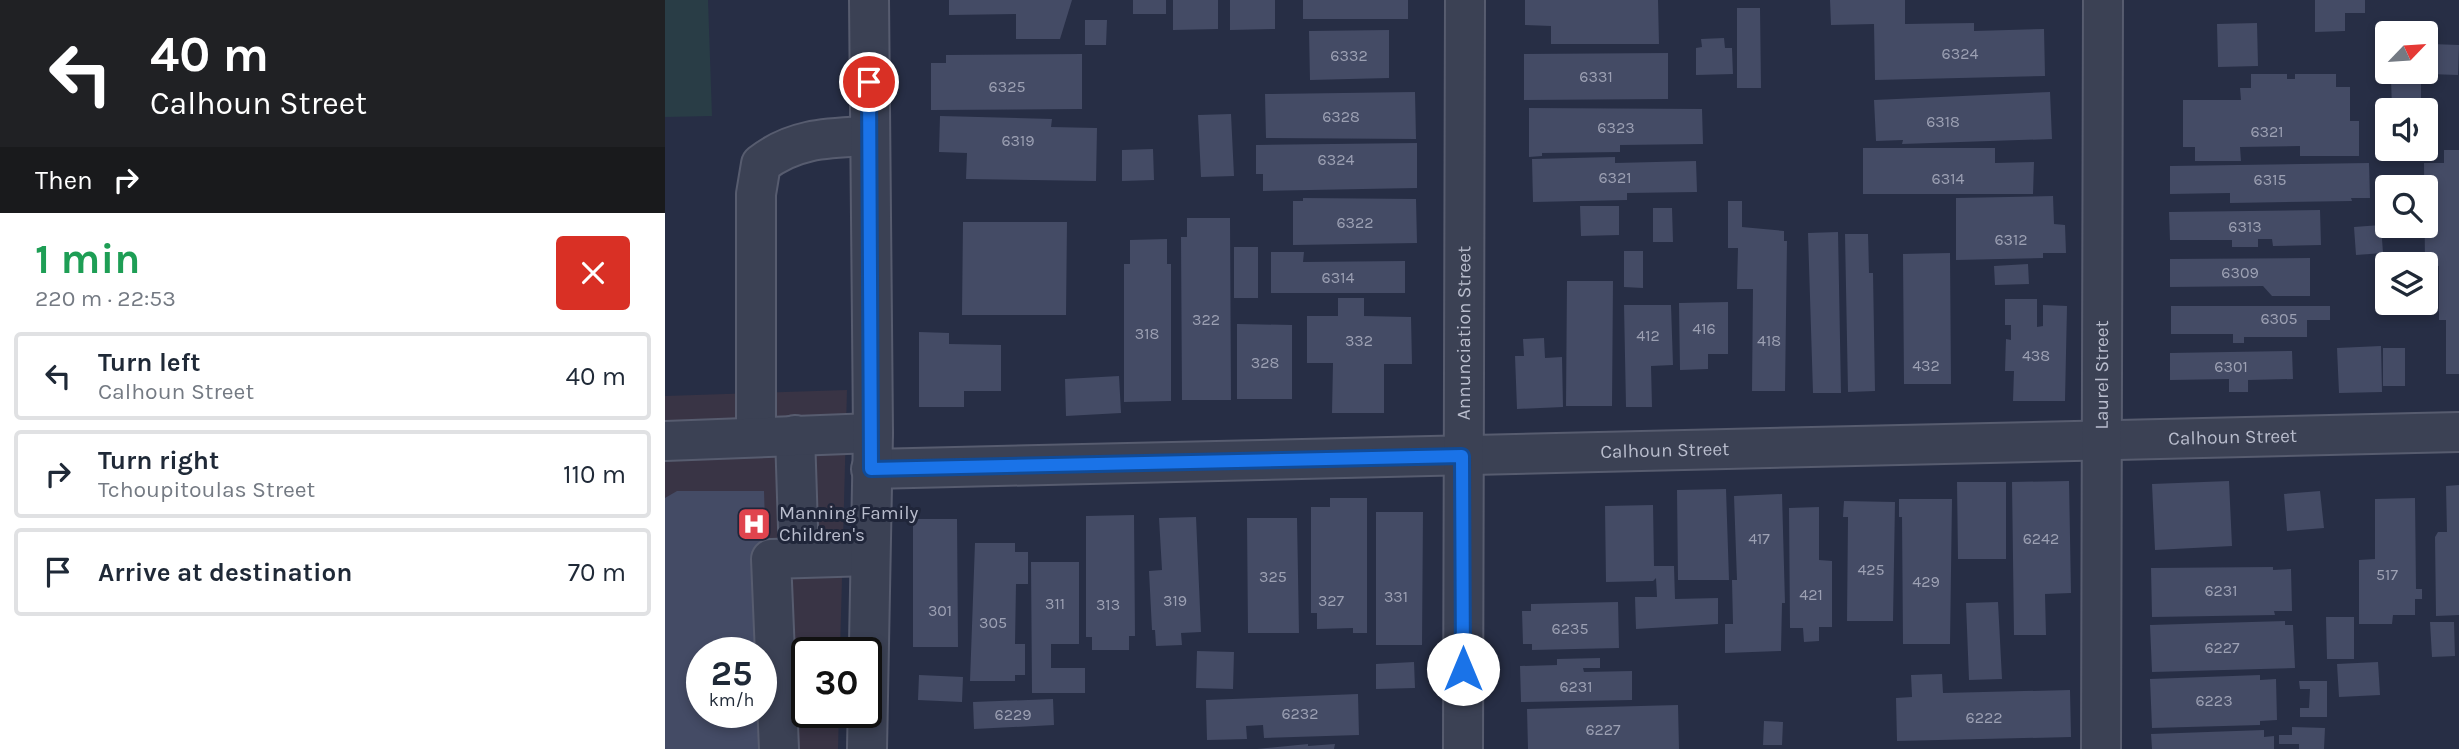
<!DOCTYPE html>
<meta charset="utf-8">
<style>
:root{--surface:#fff;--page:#f2f2f3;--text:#1f2937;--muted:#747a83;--line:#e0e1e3}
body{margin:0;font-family:Karla,sans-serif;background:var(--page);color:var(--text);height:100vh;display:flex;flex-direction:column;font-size:26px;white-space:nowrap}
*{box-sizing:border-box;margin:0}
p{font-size:23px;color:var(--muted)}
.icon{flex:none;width:38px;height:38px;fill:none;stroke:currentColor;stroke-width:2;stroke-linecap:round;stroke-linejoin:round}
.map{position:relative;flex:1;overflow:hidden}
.sheet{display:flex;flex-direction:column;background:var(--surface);width:665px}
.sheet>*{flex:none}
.hud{background:#202124;color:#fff;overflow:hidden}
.needle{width:46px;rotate:65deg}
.fabs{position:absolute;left:1710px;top:21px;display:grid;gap:14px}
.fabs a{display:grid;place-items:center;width:63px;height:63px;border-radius:7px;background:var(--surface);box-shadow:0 4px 10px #0003;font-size:35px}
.speed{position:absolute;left:21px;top:637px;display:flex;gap:14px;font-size:35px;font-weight:700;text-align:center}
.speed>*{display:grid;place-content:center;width:91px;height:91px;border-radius:50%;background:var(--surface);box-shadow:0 4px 10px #0003;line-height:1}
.speed small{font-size:18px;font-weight:400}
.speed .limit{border:4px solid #111;border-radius:10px;background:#fff;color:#111}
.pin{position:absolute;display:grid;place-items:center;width:60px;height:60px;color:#fff;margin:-30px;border:4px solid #fff;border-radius:50%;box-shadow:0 2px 7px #0007}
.me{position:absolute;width:77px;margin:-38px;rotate:0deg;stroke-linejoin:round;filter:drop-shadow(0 0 5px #0008)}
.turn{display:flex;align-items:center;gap:24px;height:147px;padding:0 35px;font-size:32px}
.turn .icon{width:91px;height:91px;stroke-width:2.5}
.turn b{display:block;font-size:49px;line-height:60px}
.then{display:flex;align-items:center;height:66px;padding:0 35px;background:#0003;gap:14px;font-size:26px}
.round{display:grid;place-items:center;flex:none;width:74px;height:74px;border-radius:7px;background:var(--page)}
.headline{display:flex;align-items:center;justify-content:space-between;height:119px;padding:0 35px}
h1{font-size:42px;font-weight:700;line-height:52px;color:#1e9e55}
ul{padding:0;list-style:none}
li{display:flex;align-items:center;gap:21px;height:88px;margin:0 14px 10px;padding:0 21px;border:4px solid var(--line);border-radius:7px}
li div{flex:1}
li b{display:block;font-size:26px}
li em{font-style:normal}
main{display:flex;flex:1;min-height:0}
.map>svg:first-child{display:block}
.medical{fill:#393445;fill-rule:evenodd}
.green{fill:#293d46}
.building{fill:#444b65;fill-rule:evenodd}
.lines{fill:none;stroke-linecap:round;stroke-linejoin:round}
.minor-casing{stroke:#575c6f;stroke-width:42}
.minor{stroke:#3b4154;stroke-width:38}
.route-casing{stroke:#114b97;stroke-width:18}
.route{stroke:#1a73e8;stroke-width:12}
.labels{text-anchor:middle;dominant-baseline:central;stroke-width:6;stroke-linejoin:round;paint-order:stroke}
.number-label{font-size:16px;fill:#9ca0b3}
.street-label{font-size:19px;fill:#b9bdcd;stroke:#20263a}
.poi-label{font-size:19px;fill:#b9bdcd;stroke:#20263a;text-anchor:start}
</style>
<main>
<section class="sheet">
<div class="hud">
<div class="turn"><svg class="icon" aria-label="left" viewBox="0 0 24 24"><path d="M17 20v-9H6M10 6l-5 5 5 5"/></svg><div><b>40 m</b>Calhoun Street</div></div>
<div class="then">Then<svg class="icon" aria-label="right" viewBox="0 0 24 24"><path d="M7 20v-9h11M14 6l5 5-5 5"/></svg></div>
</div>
<div class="headline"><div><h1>1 min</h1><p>220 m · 22:53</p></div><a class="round" style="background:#d93025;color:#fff"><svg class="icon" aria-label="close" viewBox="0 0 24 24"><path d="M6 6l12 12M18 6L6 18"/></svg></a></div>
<ul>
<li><svg class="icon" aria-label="left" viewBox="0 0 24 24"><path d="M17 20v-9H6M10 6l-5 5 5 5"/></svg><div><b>Turn left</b><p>Calhoun Street</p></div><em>40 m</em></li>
<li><svg class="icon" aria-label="right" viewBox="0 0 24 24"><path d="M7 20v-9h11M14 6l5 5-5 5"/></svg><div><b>Turn right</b><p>Tchoupitoulas Street</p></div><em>110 m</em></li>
<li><svg class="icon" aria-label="arrive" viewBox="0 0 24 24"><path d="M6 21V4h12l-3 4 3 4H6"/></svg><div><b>Arrive at destination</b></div><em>70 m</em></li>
</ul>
</section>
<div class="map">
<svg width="1794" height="749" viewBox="0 0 1794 749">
<rect width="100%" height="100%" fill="#272e45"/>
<!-- medical -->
<path class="medical" d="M182 390 175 653H142V712H174L173 749H0V396ZM37 653H96V712H37Z"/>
<!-- green -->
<path class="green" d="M0 0H43L47 116 0 117Z"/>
<!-- building -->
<path class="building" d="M284 0H407L395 39H351V14L284 15Z
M468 0H501V14H468Z
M508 0H553V29L508 30Z
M565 0H610V29L565 30Z
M638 0H743V19H638Z
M860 0H993L994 44H886V26L860 25Z
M1165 0H1240V24L1309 23V31L1379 29 1380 76 1210 80 1209 24 1166 25Z
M1650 0H1700V13H1680V31L1650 32Z
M1072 8H1095L1096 88H1072Z
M420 20H442L441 45H420Z
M1592 23 1593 66 1553 67 1552 24Z
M724 30V78L645 80 644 31Z
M1059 38 1060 48H1067L1068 74 1031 75V48L1037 47 1036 39Z
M1766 44 1794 45 1793 75 1764 74Z
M1003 53V99L859 100V54Z
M417 54V109L266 110V63H281V55Z
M1586 74H1622V79H1630V74H1671V87H1685V121H1694V156H1635V146L1575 147 1576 161H1530V147H1518V100H1576L1575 88H1586Z
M1756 77V109L1727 110 1726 78Z
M750 92 751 139 601 138 600 94Z
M1385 92 1387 139 1237 144 1238 140 1211 141 1209 100Z
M864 108 1037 109 1038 144 955 145V152L877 153V156L864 157Z
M566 114 569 176 536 177 533 115Z
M275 116 387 119 386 127 432 128 431 181 301 179 302 153 274 152Z
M752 143V188L598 191V174H591V145Z
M1198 148H1330V163L1369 162 1368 194H1198Z
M488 149 489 180 457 181V150Z
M1779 150H1794V374H1781V320H1774V266L1760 264 1759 163H1779Z
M950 157V163L1031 161 1032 192 962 193V200L868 202 867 159Z
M1704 163 1705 198H1686L1687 201 1565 203V193L1505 194V166Z
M1388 196 1389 224 1400 225 1401 253H1378V258L1291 260V198Z
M638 198 751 199 752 243 628 245V201H638Z
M1063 201H1077V227L1119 231V241H1122L1120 391H1087L1088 289H1072L1073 248H1063Z
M915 206H954V235L916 236Z
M988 208H1007L1008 242H988Z
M1655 210 1656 245 1608 246 1607 239H1593V247H1567V240H1505L1504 212Z
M522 218H565L566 400H517L516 237H522Z
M298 222H402L401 315H297Z
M1716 225 1718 253 1691 255 1689 227Z
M1173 232 1176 393H1148L1143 233Z
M1180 234H1203L1204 273H1208L1210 391 1183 392Z
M502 239V264H506V401L459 402V264H465V240Z
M569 247H593V298H569Z
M959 251H978V288L959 287Z
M606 252H639L638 262 740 261V293H606Z
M1285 253 1286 384H1239L1238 254Z
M1645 258V296H1607L1598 286 1505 287V259Z
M1363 264 1364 284 1330 285 1329 266Z
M902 281H948L947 406H901Z
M673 298H699V316L746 317 747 364H719V413H667L668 363H642V316H673Z
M1340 299H1372V327L1378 326V305L1402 306 1400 401H1348L1349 371H1340L1341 339 1346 340V325H1340Z
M1063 302V354H1043V369L1015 370 1014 303Z
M959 305H1006L1008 365 986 366 987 407H961Z
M1506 306H1665V320H1642V337H1579V343H1568V334H1506Z
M572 324 627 325V399H572Z
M254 332 284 333V344L336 345V391H299V407H254Z
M879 338 880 358 897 357 898 407 852 409 850 356H859L858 339Z
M1716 346 1717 392 1674 393 1672 348Z
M1718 348H1740V386H1718Z
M1627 351 1628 379 1583 380V392H1564V379L1505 380V353Z
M454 376 456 413 401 416 400 379Z
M1404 481 1406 593 1380 594 1381 635H1349L1347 482Z
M1564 481 1567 546 1490 550 1487 484Z
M1292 482H1341V559H1293Z
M1794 485V615L1771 616 1770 537 1773 532H1782L1781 486Z
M1061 489 1064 580H1013L1012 490Z
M12 491H99L107 749H0V498ZM37 653H96V712H37Z
M1655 491 1659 528 1622 531 1619 494Z
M1117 494 1120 603H1117L1116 651 1060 653V624H1068L1067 580H1072L1069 496Z
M665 498H702V633H688V628L652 629V613H646V507H665Z
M1750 498 1751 589H1757V599H1750V615H1728L1727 624H1694V560L1710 559V499Z
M1234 499H1287L1285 644H1238L1237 517H1234Z
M1179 501 1230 502 1228 621H1182L1183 517H1178Z
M988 505 989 566H1009L1010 599 1053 598V624L971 629 970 597H992L991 578 988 581 941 582 940 506Z
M1154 507V560L1167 561V627H1154V641L1139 642 1138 628H1125L1124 508Z
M711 512H758L757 645H711Z
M469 515 470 636H464V650H427V637H421V516Z
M531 517 536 632 516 633 517 645 491 646 490 630H487L484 571 497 570 494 518Z
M582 518H632L634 633H583Z
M248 519H292L293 647H248Z
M310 543H350V552H363V584H351L350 644H360V675H350V681H305Z
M366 562H414V644H386V668H420V693H367Z
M1608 567V570L1626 569 1627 611H1609L1610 615 1487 617 1486 568Z
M953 602 954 648 867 650V644H858L857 611H866V604Z
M1333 602 1337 679 1304 680 1301 603Z
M1661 617H1689V659H1662Z
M1620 621V625H1628L1630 668 1487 672 1485 625Z
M1765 622H1789L1790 656 1767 657Z
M532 651 569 652 568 689 531 688Z
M935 658V668H918L919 672 967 671V700L856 702 855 666 892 665V659Z
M749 662 750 688 711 689V664Z
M1713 662 1715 695 1674 697 1672 664Z
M1277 674 1278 693 1405 690 1406 737 1232 741 1231 698 1247 697 1246 675Z
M254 675 298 677 297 702 253 700Z
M1595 675V680L1611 679 1612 720 1595 721V725L1487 728 1485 679Z
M1634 681H1662V717H1635V708H1644L1645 689H1635Z
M693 694 694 735 599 738 598 725 581 726 582 739 542 740 541 700Z
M388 699 389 725 309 729 308 702Z
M1013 705 1014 749H863L862 709Z
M1099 721 1118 722 1117 745H1098Z
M1627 727 1660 728 1659 749H1634V744H1614V735H1627Z
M1599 730V737L1609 736V749H1487L1486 734Z
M643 744V746L670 744 669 749H592Z"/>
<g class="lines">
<!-- minor casing -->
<g class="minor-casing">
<g id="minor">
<path d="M130 435 134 558"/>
<path d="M91 437V194L96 164C129 138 163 138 204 136"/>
<path d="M0 441 208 433"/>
<path id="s1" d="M206 469 1794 432"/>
<path d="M114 749 106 559 205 556"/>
<path d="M202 749 208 433 204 0"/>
<path id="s2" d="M798 749 800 0"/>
<path id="s3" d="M1436 749 1438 0"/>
</g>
</g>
<!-- minor -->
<use href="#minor" class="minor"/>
</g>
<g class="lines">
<!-- route casing -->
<g class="route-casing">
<path id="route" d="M204 82 206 469 797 456 798 669"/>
</g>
<!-- route -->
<use href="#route" class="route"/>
</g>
<!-- icons -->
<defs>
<g id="hospital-square" transform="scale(1.75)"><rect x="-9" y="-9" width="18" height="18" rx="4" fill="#e0444e" stroke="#20263a"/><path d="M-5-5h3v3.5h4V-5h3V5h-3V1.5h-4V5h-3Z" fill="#fff"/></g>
</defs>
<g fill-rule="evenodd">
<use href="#hospital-square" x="89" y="524"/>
</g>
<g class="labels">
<!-- number labels -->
<g class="number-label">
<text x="1295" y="53">6324</text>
<text x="684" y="55">6332</text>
<text x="931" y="76">6331</text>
<text x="342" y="86">6325</text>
<text x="676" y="116">6328</text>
<text x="1278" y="121">6318</text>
<text x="951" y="127">6323</text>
<text x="1602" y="131">6321</text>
<text x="353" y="140">6319</text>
<text x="671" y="159">6324</text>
<text x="950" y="177">6321</text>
<text x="1283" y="178">6314</text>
<text x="1605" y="179">6315</text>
<text x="690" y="222">6322</text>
<text x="1580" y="226">6313</text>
<text x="1346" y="239">6312</text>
<text x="1575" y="272">6309</text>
<text x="673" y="277">6314</text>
<text x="1614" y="318">6305</text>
<text x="541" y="319">322</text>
<text x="1039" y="328">416</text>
<text x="482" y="333">318</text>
<text x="983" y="335">412</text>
<text x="694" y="340">332</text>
<text x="1104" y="340">418</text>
<text x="1371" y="355">438</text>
<text x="600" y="362">328</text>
<text x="1261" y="365">432</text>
<text x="1566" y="366">6301</text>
<text x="1094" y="538">417</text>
<text x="1376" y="538">6242</text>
<text x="1206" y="569">425</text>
<text x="1722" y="574">517</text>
<text x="608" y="576">325</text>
<text x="1261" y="581">429</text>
<text x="1556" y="590">6231</text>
<text x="1146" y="594">421</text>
<text x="731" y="596">331</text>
<text x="510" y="600">319</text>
<text x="666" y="600">327</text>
<text x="390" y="603">311</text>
<text x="443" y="604">313</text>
<text x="275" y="610">301</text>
<text x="328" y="622">305</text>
<text x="905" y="628">6235</text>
<text x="1557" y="647">6227</text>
<text x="911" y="686">6231</text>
<text x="1549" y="700">6223</text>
<text x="635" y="713">6232</text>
<text x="348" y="714">6229</text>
<text x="1319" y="717">6222</text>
<text x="938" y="729">6227</text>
</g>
<!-- street labels -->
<g class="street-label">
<text stroke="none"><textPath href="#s2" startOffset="416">Annunciation Street</textPath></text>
<text stroke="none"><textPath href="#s3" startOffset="374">Laurel Street</textPath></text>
<text stroke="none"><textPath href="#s1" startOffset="1362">Calhoun Street</textPath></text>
<text stroke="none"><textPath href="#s1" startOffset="794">Calhoun Street</textPath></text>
</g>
<!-- poi labels -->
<g class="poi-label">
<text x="114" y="513">Manning Family<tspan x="114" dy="22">Children's</tspan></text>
</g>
</g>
</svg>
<div class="fabs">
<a><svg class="needle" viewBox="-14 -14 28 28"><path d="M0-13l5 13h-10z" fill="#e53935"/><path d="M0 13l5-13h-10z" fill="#747a83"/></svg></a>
<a><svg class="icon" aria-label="sound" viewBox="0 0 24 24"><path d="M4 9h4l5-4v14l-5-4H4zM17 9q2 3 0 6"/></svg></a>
<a><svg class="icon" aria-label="search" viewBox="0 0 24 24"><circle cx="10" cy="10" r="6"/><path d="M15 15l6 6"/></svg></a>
<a><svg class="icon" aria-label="layers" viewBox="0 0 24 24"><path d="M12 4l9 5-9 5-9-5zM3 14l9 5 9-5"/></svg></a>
</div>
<div class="speed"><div>25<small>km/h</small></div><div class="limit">30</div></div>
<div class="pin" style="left:204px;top:82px;background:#d93025"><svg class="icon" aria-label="arrive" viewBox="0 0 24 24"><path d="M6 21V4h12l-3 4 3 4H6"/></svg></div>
<svg class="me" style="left:798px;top:669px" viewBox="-20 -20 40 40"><circle r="19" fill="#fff"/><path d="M0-13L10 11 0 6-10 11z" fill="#1a73e8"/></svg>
</div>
</main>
